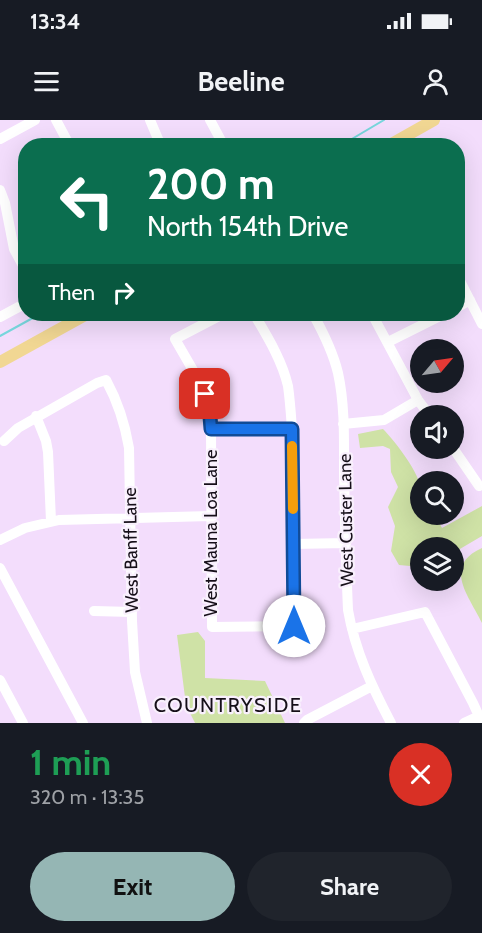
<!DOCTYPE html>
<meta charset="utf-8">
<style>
:root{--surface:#171b24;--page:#20242c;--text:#f1f3f6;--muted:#9ea1a6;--accent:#95b6b4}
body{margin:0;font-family:Cabin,sans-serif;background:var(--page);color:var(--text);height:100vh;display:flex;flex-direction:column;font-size:22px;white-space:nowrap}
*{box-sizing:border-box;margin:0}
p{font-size:20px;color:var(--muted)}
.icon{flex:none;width:33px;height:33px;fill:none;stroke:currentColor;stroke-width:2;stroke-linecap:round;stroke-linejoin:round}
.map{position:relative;height:603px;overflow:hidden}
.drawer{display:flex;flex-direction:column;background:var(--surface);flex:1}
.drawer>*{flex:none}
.banner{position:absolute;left:18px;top:18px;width:447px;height:183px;border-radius:24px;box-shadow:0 6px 24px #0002;background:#0b6e4f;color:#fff;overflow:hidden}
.needle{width:39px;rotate:61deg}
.buttons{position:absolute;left:410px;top:219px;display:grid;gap:12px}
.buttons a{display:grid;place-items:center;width:54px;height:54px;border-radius:50%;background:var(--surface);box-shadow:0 6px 24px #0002;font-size:30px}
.pin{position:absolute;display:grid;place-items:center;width:51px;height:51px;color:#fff;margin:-26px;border-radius:12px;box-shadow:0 3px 9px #0006}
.me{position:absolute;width:66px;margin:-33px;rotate:0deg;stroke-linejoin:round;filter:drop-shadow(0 0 4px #0008)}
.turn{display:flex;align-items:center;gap:21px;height:126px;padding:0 30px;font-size:27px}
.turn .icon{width:78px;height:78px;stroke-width:2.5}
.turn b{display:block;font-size:42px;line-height:51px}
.then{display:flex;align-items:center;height:57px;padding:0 30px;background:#0003;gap:12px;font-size:22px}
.round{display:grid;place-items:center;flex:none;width:63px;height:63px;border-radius:32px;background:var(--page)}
.headline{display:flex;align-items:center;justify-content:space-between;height:102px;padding:0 30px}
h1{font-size:36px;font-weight:700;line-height:45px;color:#1e9e55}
.action{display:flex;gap:12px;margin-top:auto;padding:12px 30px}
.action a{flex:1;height:69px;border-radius:36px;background:var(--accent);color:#111;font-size:24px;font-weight:700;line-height:69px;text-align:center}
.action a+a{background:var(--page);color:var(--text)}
.status{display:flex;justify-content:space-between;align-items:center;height:42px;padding:0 30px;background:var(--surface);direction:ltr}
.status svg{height:16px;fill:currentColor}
header{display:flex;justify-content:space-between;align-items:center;height:78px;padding:0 30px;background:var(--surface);font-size:27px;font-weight:700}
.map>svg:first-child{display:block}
.green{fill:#cfe2a6}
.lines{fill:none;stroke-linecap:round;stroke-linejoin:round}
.stream{stroke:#77d6dc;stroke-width:2}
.minor{stroke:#fff;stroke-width:10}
.major{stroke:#f1d793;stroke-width:12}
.route-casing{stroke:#114b97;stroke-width:15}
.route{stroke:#1a73e8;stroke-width:10}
.slow{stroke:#f59e0b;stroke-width:10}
.labels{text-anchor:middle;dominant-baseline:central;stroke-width:4.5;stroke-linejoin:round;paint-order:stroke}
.street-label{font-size:18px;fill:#160f19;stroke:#f9f0fd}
.neighbourhood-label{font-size:20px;letter-spacing:1.5px;fill:#160f19;stroke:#f9f0fd}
</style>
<div class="status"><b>13:34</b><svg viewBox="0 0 49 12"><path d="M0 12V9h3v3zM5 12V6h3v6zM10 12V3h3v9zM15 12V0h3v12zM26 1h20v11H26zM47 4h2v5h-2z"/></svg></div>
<header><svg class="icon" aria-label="menu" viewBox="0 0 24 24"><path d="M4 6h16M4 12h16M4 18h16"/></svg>Beeline<svg class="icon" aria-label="person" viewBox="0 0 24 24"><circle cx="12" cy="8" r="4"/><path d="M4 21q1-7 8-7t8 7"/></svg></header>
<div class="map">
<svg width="482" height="603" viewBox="0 0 482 603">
<rect width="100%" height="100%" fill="#f3ddfc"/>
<!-- green -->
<path class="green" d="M383 309C394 320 417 350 420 365 422 374 420 385 420 394L435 395 442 408 482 386V416L453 433V428H420V445L410 446 399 445 391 431 395 406 388 387 398 367 391 352 390 329 383 326 360 328 358 314Z
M482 428V503C469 476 442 446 482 428Z
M198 512 205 521V558L265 561 285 603H195L186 585 177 515Z"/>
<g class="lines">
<!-- stream -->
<path class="stream" d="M340 26 384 0
M0 216 40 194"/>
<!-- minor -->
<path class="minor" d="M56 0 70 26
M150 0 161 26
M210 0 224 26
M0 19 35 0
M0 70 5 83 14 129 26 151
M458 157 482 204
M458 187 470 180
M223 194 175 219 201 264 209 284 211 309 212 507 294 506 292 309C291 295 290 280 288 266 282 240 267 216 254 194
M313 194C323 212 333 232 338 253 345 285 344 320 344 353 345 399 346 445 348 490 355 531 372 567 391 603
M372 194 418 280 430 296
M0 197 26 183
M388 222 444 194
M36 296 46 321 48 332 51 401
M343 304 384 300 418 280
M211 309H292
M4 321 18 308 97 263 106 260C118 282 125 304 129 328L132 501 135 552 147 603
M453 328 479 366
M0 420 25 408 59 400 211 396
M293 424 346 423
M0 448 83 603
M94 491 132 492
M352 509 425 492 473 583 482 603
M0 560 23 603
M304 603 307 600 372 566
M464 603 479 596"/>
<!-- major -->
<path class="major" d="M388 26 434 0
M0 242 87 194"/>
</g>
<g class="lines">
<!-- route casing -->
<g class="route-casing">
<path id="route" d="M205 274 209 284 211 309H292L294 506"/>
</g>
<!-- route -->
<use href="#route" class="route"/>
<!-- slow -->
<path class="slow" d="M292 326 293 389"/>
</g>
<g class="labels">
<!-- street labels -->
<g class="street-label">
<text transform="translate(346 400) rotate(-91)">West Custer Lane</text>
<text transform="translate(211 413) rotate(-90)">West Mauna Loa Lane</text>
<text transform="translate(131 430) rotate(-91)">West Banff Lane</text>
</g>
<!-- neighbourhood labels -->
<g class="neighbourhood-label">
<text x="228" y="585">COUNTRYSIDE</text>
</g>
</g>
</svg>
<div class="buttons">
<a><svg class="needle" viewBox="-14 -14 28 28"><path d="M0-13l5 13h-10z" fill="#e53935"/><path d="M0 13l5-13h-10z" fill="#9ea1a6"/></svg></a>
<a><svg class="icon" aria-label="sound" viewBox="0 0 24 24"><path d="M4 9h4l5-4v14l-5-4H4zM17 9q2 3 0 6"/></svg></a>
<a><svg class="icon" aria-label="search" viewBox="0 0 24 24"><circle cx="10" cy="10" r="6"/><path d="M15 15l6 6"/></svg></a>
<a><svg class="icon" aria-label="layers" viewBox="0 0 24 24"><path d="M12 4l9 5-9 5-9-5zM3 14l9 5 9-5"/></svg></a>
</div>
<div class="pin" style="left:205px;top:274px;background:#d93025"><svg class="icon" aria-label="arrive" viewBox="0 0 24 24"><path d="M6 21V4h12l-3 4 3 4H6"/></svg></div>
<svg class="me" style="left:294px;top:506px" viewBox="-20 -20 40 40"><circle r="19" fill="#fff"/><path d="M0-13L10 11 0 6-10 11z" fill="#1a73e8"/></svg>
<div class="banner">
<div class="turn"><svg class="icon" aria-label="left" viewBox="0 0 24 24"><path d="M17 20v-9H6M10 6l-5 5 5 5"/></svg><div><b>200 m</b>North 154th Drive</div></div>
<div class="then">Then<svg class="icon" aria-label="right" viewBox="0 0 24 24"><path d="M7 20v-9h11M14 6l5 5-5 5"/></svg></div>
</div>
</div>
<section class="drawer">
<div class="headline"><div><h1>1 min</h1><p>320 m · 13:35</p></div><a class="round" style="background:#d93025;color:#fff"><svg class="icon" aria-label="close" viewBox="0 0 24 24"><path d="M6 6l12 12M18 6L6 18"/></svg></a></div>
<div class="action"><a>Exit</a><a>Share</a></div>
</section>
